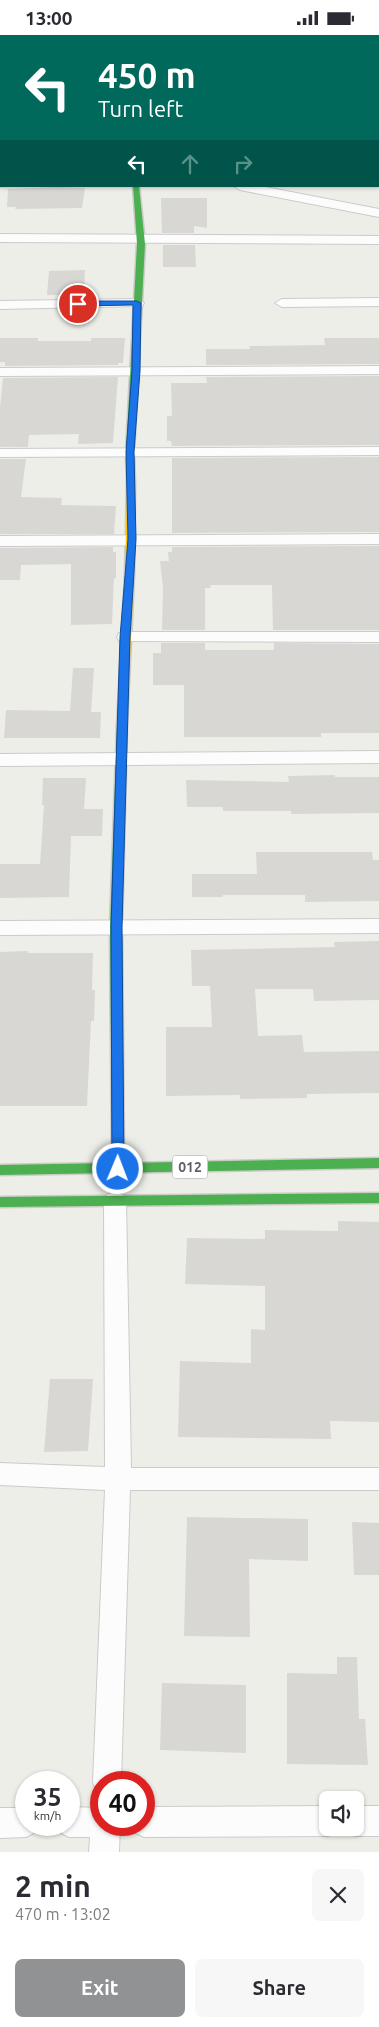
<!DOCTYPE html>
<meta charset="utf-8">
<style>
:root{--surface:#fff;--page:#f7f7f7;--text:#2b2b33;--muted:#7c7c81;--accent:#909294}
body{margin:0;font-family:Ubuntu,sans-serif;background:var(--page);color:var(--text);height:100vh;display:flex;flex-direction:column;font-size:19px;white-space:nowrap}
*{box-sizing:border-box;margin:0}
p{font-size:16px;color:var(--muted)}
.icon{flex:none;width:28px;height:28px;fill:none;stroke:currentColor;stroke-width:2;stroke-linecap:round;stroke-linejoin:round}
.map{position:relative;height:1817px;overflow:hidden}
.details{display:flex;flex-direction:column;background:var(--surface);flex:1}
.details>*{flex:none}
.guide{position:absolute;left:0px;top:0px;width:380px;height:152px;box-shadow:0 1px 4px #0004;background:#00695c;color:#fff;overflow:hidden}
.buttons{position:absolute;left:319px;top:1756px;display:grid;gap:10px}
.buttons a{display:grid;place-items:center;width:45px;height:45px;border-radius:8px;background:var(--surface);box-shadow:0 1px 4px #0004;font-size:25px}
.speed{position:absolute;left:15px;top:1736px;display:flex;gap:10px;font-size:25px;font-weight:700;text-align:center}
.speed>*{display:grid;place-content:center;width:65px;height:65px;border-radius:50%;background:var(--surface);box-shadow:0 1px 4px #0004;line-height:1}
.speed small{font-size:12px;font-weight:400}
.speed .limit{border:8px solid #d22;background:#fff;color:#111}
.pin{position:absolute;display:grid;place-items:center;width:42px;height:42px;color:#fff;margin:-21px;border:2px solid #fff;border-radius:50%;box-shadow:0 1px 5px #0007}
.me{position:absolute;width:55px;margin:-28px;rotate:1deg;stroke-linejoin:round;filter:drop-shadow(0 0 4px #0008)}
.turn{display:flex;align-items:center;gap:18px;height:105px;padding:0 15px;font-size:22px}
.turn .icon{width:65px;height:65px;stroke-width:2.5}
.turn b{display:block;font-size:35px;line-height:42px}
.lanes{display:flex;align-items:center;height:48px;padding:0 15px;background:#0003;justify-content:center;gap:25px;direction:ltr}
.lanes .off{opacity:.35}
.round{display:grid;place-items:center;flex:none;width:52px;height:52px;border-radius:8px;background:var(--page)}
.head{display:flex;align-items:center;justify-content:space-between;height:85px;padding:0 15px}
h1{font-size:30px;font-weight:700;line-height:38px}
.action{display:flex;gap:10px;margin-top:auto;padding:10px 15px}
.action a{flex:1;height:58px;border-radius:8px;background:var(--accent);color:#fff;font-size:20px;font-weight:700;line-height:58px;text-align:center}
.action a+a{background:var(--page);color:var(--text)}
.status{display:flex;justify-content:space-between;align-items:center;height:35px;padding:0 25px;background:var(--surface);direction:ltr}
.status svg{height:14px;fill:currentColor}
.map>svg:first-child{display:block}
.building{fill:#d8d7d4}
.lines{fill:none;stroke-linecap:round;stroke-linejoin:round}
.street-casing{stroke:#cbcbcb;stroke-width:2}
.fast-casing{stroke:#cbcbca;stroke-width:3}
.slow-casing{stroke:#cbcbca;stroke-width:3}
.street{fill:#fcfcfc;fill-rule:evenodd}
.fast{fill:#4caf50;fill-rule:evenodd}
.slow{fill:#ffc107;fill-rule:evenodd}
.route{fill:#1a73e8;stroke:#114b97}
.labels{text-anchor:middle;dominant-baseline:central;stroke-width:4;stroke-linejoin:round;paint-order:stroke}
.shield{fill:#fff;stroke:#8e9095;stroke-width:1}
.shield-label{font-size:14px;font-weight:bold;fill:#5e6167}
</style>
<div class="status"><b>13:00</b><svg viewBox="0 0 49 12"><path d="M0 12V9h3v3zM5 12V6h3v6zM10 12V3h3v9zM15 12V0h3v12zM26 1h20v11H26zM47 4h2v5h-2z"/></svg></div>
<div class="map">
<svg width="379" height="1817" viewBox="0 0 379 1817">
<rect width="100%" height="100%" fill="#eeeee9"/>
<!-- building -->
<path class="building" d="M56 152 85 153 82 173 15 174 16 172H7L8 154Z
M161 163H207V193L194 191V198H162Z
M163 210H195L196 232H163Z
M85 235 84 260H47L49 236Z
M0 303H38V306H91V303H125L123 328H118V330L5 331V327H0Z
M324 303H379V329L206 330V314H250L249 311 325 310Z
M379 341V410L172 411 171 406H167V381H172L171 348H207L206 342Z
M118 342 113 408 78 409 79 399 29 400 28 412H0V373L3 343Z
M379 422V497L172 498V423Z
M0 424H26L21 462 62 463 61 470 116 471 114 499H0Z
M379 511V595H273L272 550H210L211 553H205V595H162L163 553 160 526H169L168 517H172V512Z
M113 512V517H116V543H114L112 589 71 590V529L21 530 20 545H0V513Z
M161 608H205V615H274V608L379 609V698H321V702H184V650H153V618H161Z
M73 633H94L91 677H101L100 703H4L6 675 70 676Z
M335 740V742H379V778L291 779V776H223V772H187L186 745 289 747 288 741Z
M43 743H86L84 774H103L102 801H71L69 862 0 863V829H40L44 770H42Z
M256 817H372L373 825H379V866L305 867V860H223V862H192V839H257Z
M379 906V965L314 966 313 954H255L258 1001 302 1000 304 1017 379 1016V1058L307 1059V1063L240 1064V1060L166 1061V992H212L210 951H192L191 915 335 912 334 907Z
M28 916V918H93L92 955H95L94 986H91L87 1071H0V917Z
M338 1186 379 1187V1387L330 1386 331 1404 178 1402 180 1326 251 1328V1294L265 1295V1251L185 1249 187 1203 265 1204V1195L338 1196Z
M50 1344H93L88 1416 44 1417Z
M187 1482 308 1484V1526L249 1524 250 1602 184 1601Z
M352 1487 379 1488V1540H354Z
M337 1622H357L359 1684H365L368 1730 287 1729V1638L337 1639Z
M162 1648 246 1650V1718L160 1715Z"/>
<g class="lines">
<!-- street casing -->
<g class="street-casing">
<path id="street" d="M69 0H83V1H70Z
M0 106H1V112H0Z
M0 144 2 151 0 152Z
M234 151H260L379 174V182L240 155Z
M0 199 379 201V209L0 207Z
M379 263V271L282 272 275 268 282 264Z
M137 264 144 268 142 271 0 274V266Z
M379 331V339L0 341V333Z
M379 412V420L0 422V414Z
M379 499V509L0 511V501Z
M125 597H379V607L119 606 117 602 119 598Z
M379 716V728L0 731V719Z
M379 884V898L0 900V886Z
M115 1157 123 1160 126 1166 131 1433H379V1455H130L121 1748H101V1760L97 1758 93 1748 105 1455 0 1450V1428L105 1432 104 1166 107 1160Z
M328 1771V1792H340L338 1796 328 1801 144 1802 134 1797 131 1790H144V1772Z
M355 1771H379V1801H355L345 1796 343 1792H355Z
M69 1772 101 1773V1790H120L119 1817H89L90 1802H69L59 1797 56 1790H69Z
M0 1773H26V1790H39L36 1797 26 1802 0 1803Z"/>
</g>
<!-- fast casing -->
<g class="fast-casing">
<path id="fast" d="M133 151H139L145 209 134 417 135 450 131 453 127 450 126 417 137 209Z
M122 687 127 690 122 892 124 1128 379 1123V1133L0 1140V1130L112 1128 110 892 117 690Z
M379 1158V1168L0 1172V1162Z"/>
</g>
<!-- slow casing -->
<g class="slow-casing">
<path id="slow" d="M131 447 135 450 134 540 127 690 122 693 117 690 125 540 127 450Z"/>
</g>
<!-- street -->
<use href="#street" class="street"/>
<!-- fast -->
<use href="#fast" class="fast"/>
<!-- slow -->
<use href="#slow" class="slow"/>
</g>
<!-- route -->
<path class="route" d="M137 266 141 268 140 336 134 417 136 504 130 602 122 892 124 1134 122 1137H114L112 1134 111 892 120 602 128 504 126 417 132 336 133 270 78 271 75 269 78 266Z"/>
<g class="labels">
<!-- shield labels -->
<rect class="shield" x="172.5" y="1120.5" width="35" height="23" rx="4"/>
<g class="shield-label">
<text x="190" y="1132">012</text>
</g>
</g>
</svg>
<div class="buttons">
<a><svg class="icon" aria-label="sound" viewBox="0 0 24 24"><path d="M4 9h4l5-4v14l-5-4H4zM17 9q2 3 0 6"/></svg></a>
</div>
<div class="speed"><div>35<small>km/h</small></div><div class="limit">40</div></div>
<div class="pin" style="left:78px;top:269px;background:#d93025"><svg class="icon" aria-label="arrive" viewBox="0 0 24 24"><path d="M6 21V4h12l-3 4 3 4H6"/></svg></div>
<svg class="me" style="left:118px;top:1134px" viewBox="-20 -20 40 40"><circle r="17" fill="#1a73e8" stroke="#fff" stroke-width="3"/><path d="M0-11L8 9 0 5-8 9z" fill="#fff"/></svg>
<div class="guide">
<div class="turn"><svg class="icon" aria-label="left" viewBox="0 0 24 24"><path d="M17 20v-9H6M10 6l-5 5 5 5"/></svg><div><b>450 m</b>Turn left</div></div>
<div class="lanes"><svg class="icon" aria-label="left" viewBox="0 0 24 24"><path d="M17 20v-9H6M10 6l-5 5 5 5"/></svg><svg class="icon off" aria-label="ahead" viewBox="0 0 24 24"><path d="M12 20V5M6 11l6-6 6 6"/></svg><svg class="icon off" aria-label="right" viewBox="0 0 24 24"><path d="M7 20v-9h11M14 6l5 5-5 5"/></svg></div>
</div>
</div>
<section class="details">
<div class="head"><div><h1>2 min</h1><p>470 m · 13:02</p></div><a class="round"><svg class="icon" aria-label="close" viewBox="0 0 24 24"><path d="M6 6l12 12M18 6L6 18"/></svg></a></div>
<div class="action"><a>Exit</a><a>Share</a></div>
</section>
